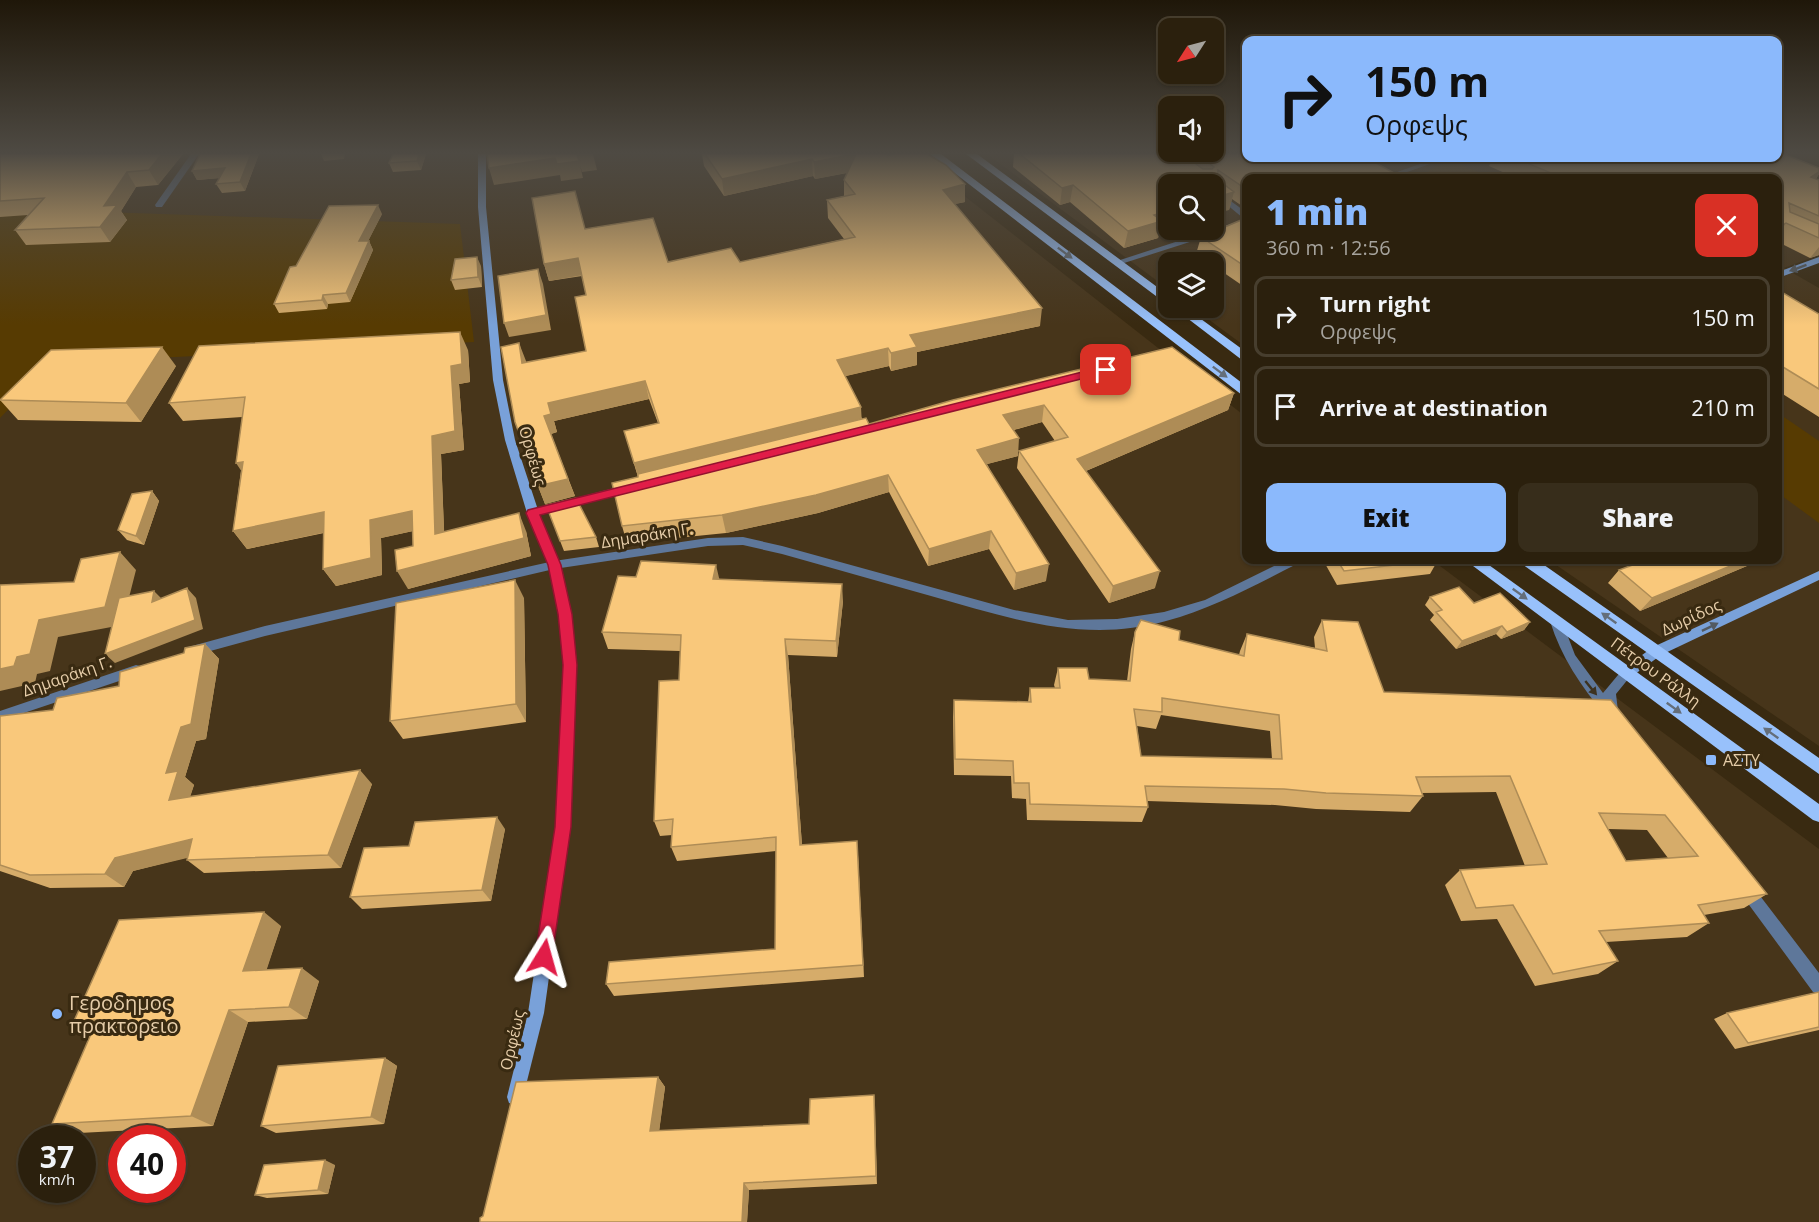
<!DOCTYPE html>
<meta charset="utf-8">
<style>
:root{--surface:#2b200d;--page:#372d1b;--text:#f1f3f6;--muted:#a6a39d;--line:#473e2e;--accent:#8bb9fc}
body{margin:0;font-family:"Open Sans",sans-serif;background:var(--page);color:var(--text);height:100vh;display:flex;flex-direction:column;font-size:22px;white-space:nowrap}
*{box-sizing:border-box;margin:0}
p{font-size:20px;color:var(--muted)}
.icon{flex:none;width:33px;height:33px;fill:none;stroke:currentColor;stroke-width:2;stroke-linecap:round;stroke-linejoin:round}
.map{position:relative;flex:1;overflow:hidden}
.drawer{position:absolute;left:1242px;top:174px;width:540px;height:390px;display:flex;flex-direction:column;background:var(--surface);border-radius:12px;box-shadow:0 2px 4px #0004,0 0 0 2px var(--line)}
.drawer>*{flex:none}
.hud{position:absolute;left:1242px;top:36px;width:540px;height:126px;border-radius:12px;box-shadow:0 2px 4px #0004,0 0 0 2px var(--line);background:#8bb9fc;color:#111;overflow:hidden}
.needle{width:39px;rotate:234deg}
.controls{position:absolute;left:1158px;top:18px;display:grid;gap:12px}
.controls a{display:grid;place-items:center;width:66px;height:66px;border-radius:12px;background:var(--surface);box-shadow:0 2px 4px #0004,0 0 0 2px var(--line);font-size:30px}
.speed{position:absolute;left:18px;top:1125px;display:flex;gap:12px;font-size:30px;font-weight:700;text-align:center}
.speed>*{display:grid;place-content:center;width:78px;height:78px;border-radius:50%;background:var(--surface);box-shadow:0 2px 4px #0004,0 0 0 2px var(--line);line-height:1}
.speed small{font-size:15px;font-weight:400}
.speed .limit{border:9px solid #d22;background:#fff;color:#111}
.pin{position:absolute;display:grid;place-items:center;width:51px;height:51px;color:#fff;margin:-26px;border-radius:12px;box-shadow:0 3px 9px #0006}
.me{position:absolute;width:66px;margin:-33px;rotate:8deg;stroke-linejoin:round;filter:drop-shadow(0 0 4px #0008)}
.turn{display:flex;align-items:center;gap:21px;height:126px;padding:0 24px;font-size:27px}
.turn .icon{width:78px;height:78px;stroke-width:2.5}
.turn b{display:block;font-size:42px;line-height:51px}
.round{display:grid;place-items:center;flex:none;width:63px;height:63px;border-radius:12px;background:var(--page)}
.head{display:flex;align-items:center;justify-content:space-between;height:102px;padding:0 24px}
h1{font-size:36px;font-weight:800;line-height:45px;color:var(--accent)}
.action{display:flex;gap:12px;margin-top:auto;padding:12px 24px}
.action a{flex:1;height:69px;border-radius:12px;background:var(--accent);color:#111;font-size:24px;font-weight:800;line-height:69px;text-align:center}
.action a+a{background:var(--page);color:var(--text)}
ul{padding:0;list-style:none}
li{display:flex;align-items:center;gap:18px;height:81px;margin:0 12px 9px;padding:0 12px;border:3px solid var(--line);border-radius:12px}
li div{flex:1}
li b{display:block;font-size:22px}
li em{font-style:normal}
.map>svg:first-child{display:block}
.built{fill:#47351a;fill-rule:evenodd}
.green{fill:#573b02}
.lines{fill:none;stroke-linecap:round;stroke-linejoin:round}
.street{fill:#5e779a;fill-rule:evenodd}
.secondary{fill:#79a1d9;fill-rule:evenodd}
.primary{fill:#98c1fb;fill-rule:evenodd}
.wall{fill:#d6ac6a;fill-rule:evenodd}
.shaded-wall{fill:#ae8c56}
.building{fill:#f9c87b;stroke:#ae8c56;stroke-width:1.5;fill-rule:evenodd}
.oneway{fill:#646e7a}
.oneway2{fill:#535a61}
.oneway3{fill:#3d321f}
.route{fill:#e11d48;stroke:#92132f;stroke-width:1.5}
.poi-dot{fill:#8bb9fc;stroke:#392a11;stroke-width:2}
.labels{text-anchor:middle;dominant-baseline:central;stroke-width:6;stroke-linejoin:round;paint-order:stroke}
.street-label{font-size:16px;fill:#e6cda9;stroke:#392a11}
.poi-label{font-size:16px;fill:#e6cda9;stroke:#392a11;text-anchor:start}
.near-poi-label{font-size:20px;fill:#e6cda9;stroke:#392a11;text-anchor:start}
</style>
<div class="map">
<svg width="1819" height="1222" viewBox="0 0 1819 1222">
<rect width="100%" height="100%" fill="#392a11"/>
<!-- built -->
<path class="built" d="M0 154H911L1246 417V560H1432L1819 849V1222H0ZM32 1138H82V1190H32ZM122 1138H172V1190H122Z
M987 154H1246V158H1778V154H1819V255L1784 268 1819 288V746L1549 560H1778V178H1246V347L1193 308H1214V262H1168V289ZM1168 184H1214V230H1168Z"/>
<!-- green -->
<path class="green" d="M1451 160 1492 178H1443L1428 171Z
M74 211 460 224 474 342 54 363 0 418V216Z
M1778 413 1819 441V523L1778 493Z"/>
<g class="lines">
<!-- street -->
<path class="street" d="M191 154H199L162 207H156L155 205Z
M1437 158H1447L1390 178H1380Z
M1214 189 1246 212V218H1243L1214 194Z
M1246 219V224L1121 264 1114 262Z
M630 484 635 488 634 491 533 517 527 513 533 509Z
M743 537 782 546 1014 610 1068 620 1117 619 1164 612 1205 600 1286 560H1301L1299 563C1255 585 1214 608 1166 621 1084 644 1009 618 931 596 881 582 832 568 782 554L743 545 708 546 554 569 265 636 192 656 188 655 186 651 188 647 192 646 265 626 554 561 708 538Z
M1556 616 1560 618 1562 621 1575 655 1603 693 1623 669 1627 668 1631 669 1633 673 1616 694 1618 711 1617 715 1612 716 1605 715C1581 686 1561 657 1550 621L1552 618Z
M136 665 140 666 142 670 140 674 0 721V711Z
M1746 882 1751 884 1819 973V994L1813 992 1741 894 1739 889 1741 884Z"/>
<!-- secondary -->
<path class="secondary" d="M478 154H486V207L503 380 515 440 539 513 560 565 571 614 576 665 570 827 544 1013 523 1097 521 1103 515 1105 509 1103 507 1097 528 1013 556 827 564 665 559 614 548 565 527 513 505 440 493 380 478 207Z
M1819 257V263L1778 278V272Z
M1819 571V580L1661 655 1631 677 1627 678 1623 677 1621 673 1623 669 1653 647Z"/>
<!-- primary -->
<path class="primary" d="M930 154H941L1246 386V396L1242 395Z
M966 154H977L1168 295V303L1164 302Z
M1174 308H1186L1246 352V361L1242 360Z
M1465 560H1482L1819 804V822L1813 820Z
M1520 560H1537L1819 758V774L1522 564Z"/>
</g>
<!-- wall -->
<path class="wall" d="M0 154H183L158 185 136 187 121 211 127 220 110 242 26 245 15 230 28 215 0 217Z
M200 154H259L245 191 222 193 216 184 220 178 197 180 192 171Z
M426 154 421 170 393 172 389 163Z
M702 154H887L965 202 954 204 1040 326 917 352V365L891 371 889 366 845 376 862 419 869 424 953 400 1234 393 1228 410 1086 471 1155 588 1109 603 1017 468 1019 451 1055 441 1042 422 1014 430 1018 456 987 464 1046 581 1014 590 989 549 928 566 889 492 818 513 726 533 627 543 622 526 638 477 624 431 658 423 649 399 554 421 557 432 551 434 575 496 545 504 538 486 526 363 586 351V295L582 276 549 281 544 264 585 229 668 262H740L844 239 828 218 827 200 844 196V180L847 173 815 179 813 176 724 196 704 166Z
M1014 154H1246V158L1375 162 1403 178H1246V205L1242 206 1232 199 1229 210 1168 184V227L1160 230 1158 238 1124 248 1070 202 1060 205 1013 167Z
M1493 158H1778L1819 168V174L1816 179 1819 180V255L1810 258 1778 242V178H1516L1489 166Z
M382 214 368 241H369L373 250 350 302 328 304 327 309 279 313 274 304 296 266Z
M1246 218V288L1214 266V262H1209L1196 254 1201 237Z
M481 266 482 287 455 290 451 280Z
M1778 290 1819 314V417L1778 391Z
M468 350 470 382 459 384 464 450 441 454 444 532 526 531 531 556 408 589 413 546V531L381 538 382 575 336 586 323 569 324 533 247 549 233 531 241 471 242 417 183 421 169 403Z
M176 366 141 422 18 420 0 400Z
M152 491 159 501 144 545 127 540 118 530Z
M546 505 596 537 599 547 564 551Z
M1323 560H1438L1430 574 1337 585Z
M1627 560H1758L1754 563 1640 611 1608 583 1619 570 1633 565Z
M720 579 843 601 837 657 788 655 802 845 858 855 864 977 614 996 606 984 775 949 776 851 677 861 671 847 672 835 660 836 654 821 679 680 680 651 608 649 602 632Z
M1430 597 1474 603 1530 622 1524 630 1501 639 1496 634 1456 649 1430 620 1434 615 1425 605Z
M524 598 526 722 403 739 390 721Z
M1322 620 1384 692 1611 700 1767 894 1744 908 1704 915 1709 923 1687 937 1606 942 1618 961 1598 974 1535 986 1497 919 1461 921 1445 885 1460 870 1525 866 1496 792 1422 793 1423 796 1410 812 1316 809 1275 805 1147 801 1148 807 1142 822 1027 820 1026 799 1012 798 1011 776 954 775 953 717 954 700 1028 702 1030 688H1055L1054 685 1058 668 1089 679 1127 681 1131 649 1135 632 1179 640 1239 655 1240 651 1247 634 1315 648 1314 637ZM1161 715 1270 731 1272 759 1141 756 1137 726 1156 729ZM1608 829 1647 830 1668 858 1626 861Z
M205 644 219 659 206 739 196 741 185 777 194 785 190 796 372 784 341 868 204 873 187 860 188 857 133 871 124 887 50 888 0 871V716L53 710 119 686 184 653Z
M505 829 491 901 362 909 350 897 409 846Z
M281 926 266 970 319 981 307 1019 248 1022 213 1126 79 1133 52 1124 93 1030 74 1021Z
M1819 992V1030L1735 1049 1714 1019 1727 1013Z
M385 1058 397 1066 384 1124 276 1133 261 1126Z
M658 1077 665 1087 659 1131 809 1124 874 1095 877 1184 749 1190 747 1222H480Z
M335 1165 328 1194 267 1198 255 1195Z"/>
<!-- shaded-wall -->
<path class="shaded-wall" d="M162 154H183L158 185 149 170Z
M251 154H259L245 191 240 182Z
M321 154H345L344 159 324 161Z
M419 154H426L421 170 417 161Z
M585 154H593L597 170 582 172 577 155Z
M856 154V171L815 179 814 162Z
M555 158 579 161 583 178 561 181 560 175 494 185 489 168Z
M1356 158H1391L1352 169Z
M812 159 813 176 724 196 722 179Z
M225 168 230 177 197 180 192 171Z
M127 172 136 187 121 211 127 220 110 242 100 227 104 206Z
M1819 172V174L1810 187 1811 177Z
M1303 173 1301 178H1283Z
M965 184V202L942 207 943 190Z
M1073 185 1070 202 1060 205 1062 188Z
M1246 189V205L1242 206Z
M1234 192 1229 210 1214 214V198Z
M378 205 382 214 363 251 359 241Z
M1168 211V227L1160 230 1158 238 1124 248 1128 231 1154 215Z
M1786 223 1778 235V227Z
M369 241 373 250 350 302 346 293Z
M1819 247V255L1810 258Z
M477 257 481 266 482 287 478 277Z
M578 258 583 275 549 281 544 264Z
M538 269 543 284 551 330 509 337 504 323Z
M323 295 328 304 327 309 322 300Z
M1042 308 1040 326 917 352V365L891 371V353L910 335Z
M460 332 468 350 470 382 459 384 464 450 441 454 445 552 435 534 432 436Z
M519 343 526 361 529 381 522 363Z
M162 347 176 366 141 422 126 403Z
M888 348 889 366 838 378 837 360Z
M645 381 649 399 554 421 557 432 551 434 544 416 548 403Z
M1234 393 1228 410 1074 476 1077 459Z
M1044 405 1042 422 1002 433 1003 415Z
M861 407 862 425 639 480 634 463Z
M1019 438 1018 456 976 467 977 450Z
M243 462 248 481 236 463Z
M888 475 889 492 818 513 726 533 722 515Z
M568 479 575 496 545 504 538 486Z
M152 491 159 501 144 545 136 536Z
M412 511 422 529 381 538 382 575 336 586 323 569 370 520Z
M324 512 336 530 247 549 233 531Z
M519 513 526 531 531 556 408 589 397 571Z
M991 531 989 549 928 566 929 549Z
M120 552 136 570 122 625 58 637 50 671 37 674 35 683 0 691V669L17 657 39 620Z
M1745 560H1758L1754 563 1640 611 1652 598Z
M1049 564 1046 581 1014 590 1016 573Z
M716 565 720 582 713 579Z
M1160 571 1155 588 1109 603 1113 586Z
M515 580 524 598 526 722 516 704Z
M842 584 843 601 837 657 836 641Z
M187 588 196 598 203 629 115 663 105 654Z
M154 591 163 600 152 602Z
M1530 622 1524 630 1501 639 1507 632Z
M1502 626 1496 634 1456 649 1462 641Z
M785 639 788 655 803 859 800 845Z
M205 644 219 659 206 739 196 741 185 777 194 785 185 813 169 800 166 773 181 727Z
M360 770 372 784 341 868 328 855Z
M497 817 505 829 491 901 482 890Z
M192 839 208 853 133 871 124 887 105 874 115 858Z
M857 841 858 855 864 977 863 965Z
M264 912 281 926 262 984 243 971Z
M302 968 319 981 307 1019 289 1007Z
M229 1010 248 1022 213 1126 191 1116Z
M385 1058 397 1066 384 1124 371 1117Z
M658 1077 665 1087 658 1140 650 1131Z
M874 1095 875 1105 877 1184 876 1176Z
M325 1160 335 1165 328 1194 318 1190Z
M744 1183 749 1190 747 1222H742Z"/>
<!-- building -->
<path class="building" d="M0 154H162L149 170 127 172 104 206 117 205 100 227 15 230 44 198 0 201Z
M200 154H251L240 182 216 184 225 168 192 171Z
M393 154H419L417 161 389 163Z
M487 154H585L577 155 579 161 557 164 555 158 489 168Z
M705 154H855L814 162 812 159 722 179Z
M856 154H887L888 155 895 154H927L946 165 965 184 943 190 1042 308 910 335 917 347 891 353 888 348 837 360 861 407 634 463 624 431 659 423 645 381 548 403 551 414 544 416 568 479 538 486 515 422 501 347 519 343 522 363 586 351 575 297 586 295 578 258 544 264 532 198 575 191 585 229 653 218 668 262 731 248 740 262 855 237 827 200 855 194 844 180Z
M1020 154H1182L1203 169H1212L1214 167 1197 154H1246V158H1367L1403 178H1305L1303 173 1283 178H1246V189L1218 170 1217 179 1234 192 1214 198V184H1168V211L1154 215 1162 221 1128 231 1073 185 1062 188Z
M1778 154H1784L1819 168V172L1811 177 1819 180V216L1789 203 1790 212 1819 224V238L1786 223 1778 227V178H1563L1515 158H1669L1682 163H1692L1694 161 1689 158H1778Z
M378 205 359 241H369L346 293 323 295 322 300 274 304 290 267 296 266 329 206Z
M1246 218V267L1201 237Z
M477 257 478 277 451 280 455 259Z
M538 269 546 315 504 323 498 276Z
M1778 290 1819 314V389L1778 364Z
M460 332 462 364 451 366 455 431 432 436 435 534 519 513 524 538 397 571 395 550 413 546 412 511 370 520 371 558 323 569 324 512 233 531 243 462 236 463 245 397 169 403 199 346Z
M162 347 126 403 0 400 51 350Z
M1172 347 1234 393 1077 459 1160 571 1113 586 1019 451 1068 437 1044 405 1003 415 1019 438 977 450 1049 564 1016 573 991 531 929 549 888 475 816 495 722 515 622 526 612 483 638 477V474L866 418 869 424 953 400Z
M152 491 136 536 118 530 132 494Z
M576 498 596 537 560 541 546 505Z
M120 552 105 607 39 620 30 654 17 657 14 666 0 669V585L74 582 81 559Z
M1337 560H1437L1344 571Z
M1646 560H1745L1652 598 1619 570Z
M641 561 716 565 713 579 842 584 836 641 785 639 800 845 857 841 863 965 606 984 609 962 775 949 776 837 671 847 673 819 654 821 659 681 679 680 681 635 602 632 618 576 636 577Z
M515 580 516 704 390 721 396 603Z
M1459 587 1474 603 1500 593 1530 622 1507 632 1502 626 1462 641 1436 612 1442 610 1430 597Z
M187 588 195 620 105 654 119 598 154 591 152 602Z
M1141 620 1180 631 1179 640 1244 656 1247 634 1327 651 1322 620 1358 622 1384 692 1611 700 1767 894 1698 905 1709 923 1599 931 1618 961 1553 974 1513 905 1476 908 1460 870 1547 864 1510 776 1416 777 1423 796 1326 793 1284 789 1145 786 1148 807 1030 804 1029 783H1014L1013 761 955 759 954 700 1031 702 1030 688H1060L1058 668H1087L1089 679 1130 681 1135 632ZM1162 698 1279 715 1282 759 1141 756 1134 709 1162 712ZM1599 813 1665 815 1698 856 1626 861Z
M205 644 191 724 181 727 166 773 178 771 169 800 360 770 328 855 187 860 192 839 115 858 105 874 30 875 0 865V716L53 710 57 698 119 686 120 672 184 653 185 648Z
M497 817 482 890 350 897 364 848 409 846 415 822Z
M264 912 243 971 302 968 289 1007 229 1010 191 1116 52 1124 97 1020 74 1021 119 920Z
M1819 992V1027L1748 1043 1727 1013Z
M385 1058 371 1117 261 1126 278 1066Z
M658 1077 650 1131 809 1124 810 1099 874 1095 876 1176 744 1183 742 1222H480V1218L483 1216 516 1082Z
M325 1160 318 1190 255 1195 264 1165Z"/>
<!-- one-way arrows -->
<defs><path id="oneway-solid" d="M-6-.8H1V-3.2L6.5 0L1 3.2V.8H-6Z" transform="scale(1.5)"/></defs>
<g class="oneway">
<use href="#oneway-solid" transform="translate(1065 253) rotate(37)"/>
<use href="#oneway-solid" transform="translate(1220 372) rotate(37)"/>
<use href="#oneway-solid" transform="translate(1520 594) rotate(36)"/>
<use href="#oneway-solid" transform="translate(1609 618) rotate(-145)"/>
<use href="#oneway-solid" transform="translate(1674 708) rotate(36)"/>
<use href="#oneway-solid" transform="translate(1771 733) rotate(-145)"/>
</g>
<g class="oneway2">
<use href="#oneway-solid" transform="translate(1798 268) rotate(160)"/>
<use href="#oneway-solid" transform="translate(1710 627) rotate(-26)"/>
</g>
<use class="oneway3" href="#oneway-solid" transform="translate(1591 688) rotate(51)"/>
<!-- sky -->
<linearGradient id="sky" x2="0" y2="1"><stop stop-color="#1f1709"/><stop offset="0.47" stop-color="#4e4a43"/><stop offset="1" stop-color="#4e4a43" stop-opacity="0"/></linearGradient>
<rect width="1819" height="325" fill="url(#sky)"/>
<!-- route -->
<path class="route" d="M1106 366 1109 367V372L540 515 561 565 572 614 577 665 571 827 552 957 550 964 544 966 538 964 535 957 555 827 563 665 558 614 548 565 526 513 528 510Z"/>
<!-- markers -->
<g class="poi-dot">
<rect x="1705" y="754" width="12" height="12" rx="3"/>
<circle cx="57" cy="1014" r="6"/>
</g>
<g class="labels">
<!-- street labels -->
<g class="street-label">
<text transform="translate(533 456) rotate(74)">Ορφέως</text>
<text transform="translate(647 535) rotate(-9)">Δημαράκη Γ.</text>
<text transform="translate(1691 617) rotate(-25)">Δωρίδος</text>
<text transform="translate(1656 672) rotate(36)">Πέτρου Ράλλη</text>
<text transform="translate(67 676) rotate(-19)">Δημαράκη Γ.</text>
<text transform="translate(512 1040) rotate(-77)">Ορφέως</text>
</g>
<!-- poi labels -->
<g class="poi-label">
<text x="1723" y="760">ΑΣΤΥ</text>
</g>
<!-- near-poi labels -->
<g class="near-poi-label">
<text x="69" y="1002">Γεροδημος<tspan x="69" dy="23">πρακτορειο</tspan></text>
</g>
</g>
</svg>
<div class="controls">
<a><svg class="needle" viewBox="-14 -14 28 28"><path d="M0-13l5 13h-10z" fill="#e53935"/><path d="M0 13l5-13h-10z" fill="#a6a39d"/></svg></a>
<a><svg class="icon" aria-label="sound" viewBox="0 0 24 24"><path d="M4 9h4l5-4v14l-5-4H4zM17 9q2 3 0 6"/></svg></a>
<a><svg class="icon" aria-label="search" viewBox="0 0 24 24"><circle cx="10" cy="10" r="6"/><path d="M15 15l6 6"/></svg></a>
<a><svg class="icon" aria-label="layers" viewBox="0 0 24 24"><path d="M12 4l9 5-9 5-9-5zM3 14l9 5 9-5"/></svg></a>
</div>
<div class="speed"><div>37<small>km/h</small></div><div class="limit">40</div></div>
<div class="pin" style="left:1106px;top:370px;background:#d93025"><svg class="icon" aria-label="arrive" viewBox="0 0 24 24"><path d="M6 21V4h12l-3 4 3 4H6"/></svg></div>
<svg class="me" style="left:544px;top:957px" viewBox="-20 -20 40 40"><path d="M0-17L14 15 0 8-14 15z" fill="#e11d48" stroke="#fff" stroke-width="4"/></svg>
<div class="hud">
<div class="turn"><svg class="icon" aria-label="right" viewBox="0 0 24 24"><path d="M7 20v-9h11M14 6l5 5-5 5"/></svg><div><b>150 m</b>Ορφεψς</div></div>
</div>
<section class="drawer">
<div class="head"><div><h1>1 min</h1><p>360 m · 12:56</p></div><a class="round" style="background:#d93025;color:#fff"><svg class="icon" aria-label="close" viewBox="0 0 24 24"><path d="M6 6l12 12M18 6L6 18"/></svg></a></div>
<ul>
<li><svg class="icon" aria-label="right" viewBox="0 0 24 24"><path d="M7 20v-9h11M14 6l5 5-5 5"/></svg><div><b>Turn right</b><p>Ορφεψς</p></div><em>150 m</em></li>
<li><svg class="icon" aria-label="arrive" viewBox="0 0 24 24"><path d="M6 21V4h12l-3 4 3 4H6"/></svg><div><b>Arrive at destination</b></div><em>210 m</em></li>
</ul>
<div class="action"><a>Exit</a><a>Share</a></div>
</section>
</div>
